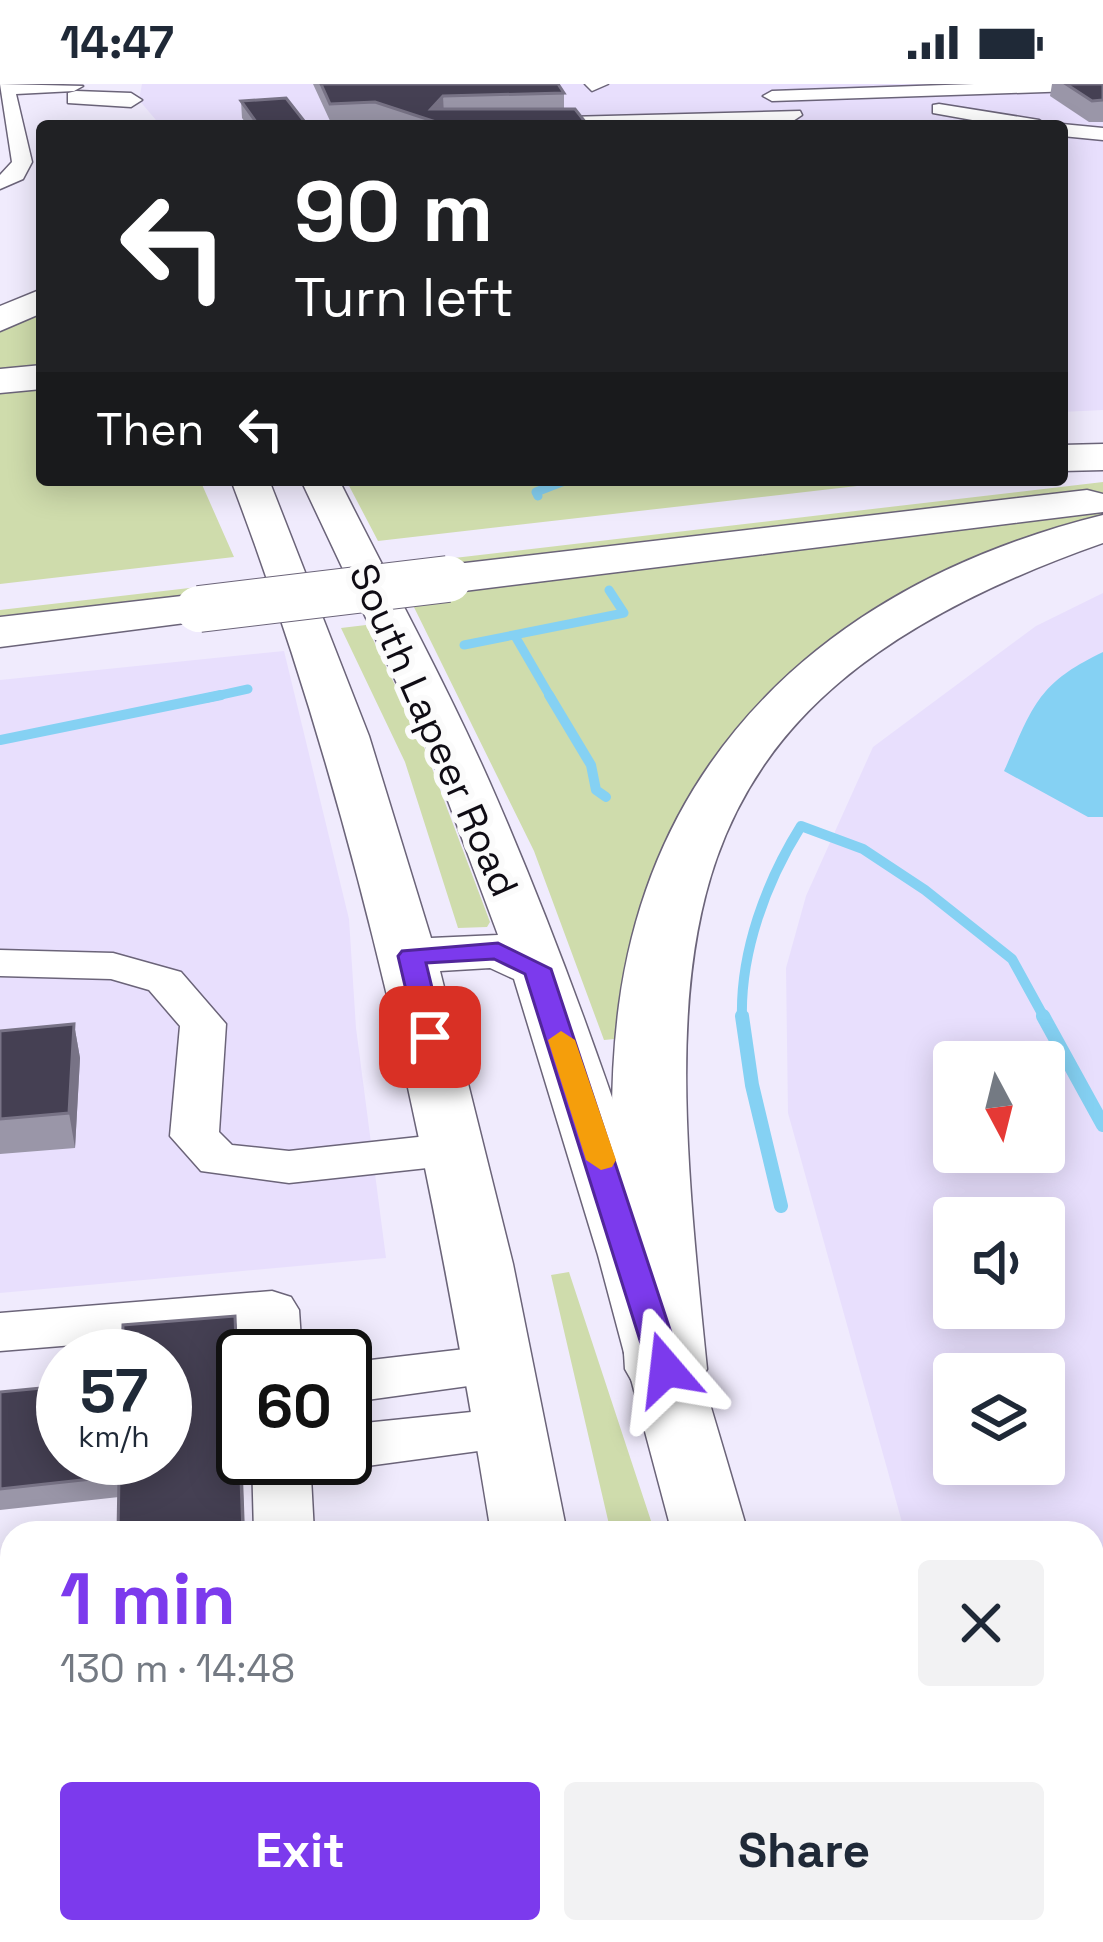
<!DOCTYPE html>
<meta charset="utf-8">
<style>
:root{--surface:#fff;--page:#f2f2f3;--text:#1f2937;--muted:#747a83;--accent:#7c3aed}
body{margin:0;font-family:"Space Grotesk",sans-serif;background:var(--page);color:var(--text);height:100vh;display:flex;flex-direction:column;font-size:45px;white-space:nowrap}
*{box-sizing:border-box;margin:0}
p{font-size:39px;color:var(--muted)}
.icon{flex:none;width:66px;height:66px;fill:none;stroke:currentColor;stroke-width:2;stroke-linecap:round;stroke-linejoin:round}
.map{position:relative;flex:1;overflow:hidden}
.side{position:absolute;left:0px;top:1437px;width:1104px;height:423px;display:flex;flex-direction:column;background:var(--surface);border-radius:36px 36px 0 0;box-shadow:0 6px 30px #0003}
.side>*{flex:none}
.banner{position:absolute;left:36px;top:36px;width:1032px;height:366px;border-radius:12px;box-shadow:0 6px 30px #0003;background:#202124;color:#fff;overflow:hidden}
.needle{width:78px;rotate:173deg}
.tools{position:absolute;left:933px;top:957px;display:grid;gap:24px}
.tools a{display:grid;place-items:center;width:132px;height:132px;border-radius:12px;background:var(--surface);box-shadow:0 6px 30px #0003;font-size:60px}
.speed{position:absolute;left:36px;top:1245px;display:flex;gap:24px;font-size:60px;font-weight:700;text-align:center}
.speed>*{display:grid;place-content:center;width:156px;height:156px;border-radius:50%;background:var(--surface);box-shadow:0 6px 30px #0003;line-height:1}
.speed small{font-size:30px;font-weight:400}
.speed .limit{border:6px solid #111;border-radius:18px;background:#fff;color:#111}
.pin{position:absolute;display:grid;place-items:center;width:102px;height:102px;color:#fff;margin:-51px;border-radius:24px;box-shadow:0 6px 18px #0006}
.me{position:absolute;width:132px;margin:-66px;rotate:343deg;stroke-linejoin:round;filter:drop-shadow(0 0 9px #0008)}
.turn{display:flex;align-items:center;gap:42px;height:252px;padding:0 60px;font-size:54px}
.turn .icon{width:156px;height:156px;stroke-width:2.5}
.turn b{display:block;font-size:84px;line-height:102px}
.then{display:flex;align-items:center;height:114px;padding:0 60px;background:#0003;gap:24px;font-size:45px}
.round{display:grid;place-items:center;flex:none;width:126px;height:126px;border-radius:12px;background:var(--page)}
.overview{display:flex;align-items:center;justify-content:space-between;height:204px;padding:0 60px}
h1{font-size:72px;font-weight:600;line-height:90px;color:var(--accent)}
.action{display:flex;gap:24px;margin-top:auto;padding:24px 60px}
.action a{flex:1;height:138px;border-radius:12px;background:var(--accent);color:#fff;font-size:48px;font-weight:600;line-height:138px;text-align:center}
.action a+a{background:var(--page);color:var(--text)}
.status{display:flex;justify-content:space-between;align-items:center;height:84px;padding:0 60px;background:var(--surface);direction:ltr}
.status svg{height:33px;fill:currentColor}
.map>svg:first-child{display:block}
.built{fill:#e8dffd;fill-rule:evenodd}
.green{fill:#cfdcac}
.water{fill:#85d1f3}
.lines{fill:none;stroke-linecap:round;stroke-linejoin:round}
.stream-far2{stroke:#85d1f3;stroke-width:9}
.stream-far1{stroke:#85d1f3;stroke-width:10}
.stream{stroke:#85d1f3;stroke-width:14}
.minor-casing{stroke:#6b6479;stroke-width:3}
.major-casing{stroke:#6b6479;stroke-width:3}
.highway-casing{stroke:#6b6479;stroke-width:3}
.minor{fill:#fff;fill-rule:evenodd}
.major{fill:#fff;fill-rule:evenodd}
.highway{fill:#fff;fill-rule:evenodd}
.highway-bridge-casing{stroke:#6b6479;stroke-width:48;stroke-linecap:butt}
.highway-bridge{stroke:#fff;stroke-width:46}
.wall{fill:#9a96a8}
.shaded-wall{fill:#787386}
.building{fill:#454053;stroke:#787386;stroke-width:3}
.route{fill:#7c3aed;stroke:#51269a;stroke-width:3}
.slow{fill:#f59e0b}
.labels{text-anchor:middle;dominant-baseline:central;stroke-width:12;stroke-linejoin:round;paint-order:stroke}
.street-label{font-size:39px;fill:#0f0c14;stroke:#fbfbfb}
</style>
<div class="status"><b>14:47</b><svg viewBox="0 0 49 12"><path d="M0 12V9h3v3zM5 12V6h3v6zM10 12V3h3v9zM15 12V0h3v12zM26 1h20v11H26zM47 4h2v5h-2z"/></svg></div>
<div class="map">
<svg width="1103" height="1858" viewBox="0 0 1103 1858">
<rect width="100%" height="100%" fill="#f0ebfd"/>
<!-- built -->
<path class="built" d="M142 0H1103V326L1062 328V42H161L139 16Z
M1103 509V1858H907L904 1848H1092V1449H905L788 1029 786 884 806 812 873 663 1036 542ZM954 978H1044V1068H954ZM954 1134H1044V1224H954ZM954 1290H1044V1380H954Z
M284 567 349 835 356 944 386 1174 0 1209V596Z
M12 1734V1848H480L481 1858H0V1736Z"/>
<!-- green -->
<path class="green" d="M42 222V287L0 290V242Z
M42 303V396H200L234 473 0 500V306Z
M346 396H909L378 457Z
M1103 398V409L400 492 394 481Z
M1103 426V435L771 608C663 719 645 806 625 954L604 956 534 767 408 511Z
M241 498 246 509 0 539V526Z
M366 541 421 655 490 838 487 843 458 844 405 678 341 544Z
M569 1188 655 1449H611L551 1191Z"/>
<!-- water -->
<path class="water" d="M1103 568V733H1088L1004 687C1033 623 1036 600 1103 568Z"/>
<g class="lines">
<!-- stream-far2 -->
<path class="stream-far2" d="M538 412 536 408 567 396
M515 552 551 614
M464 561 624 529 609 506
M207 614 248 605"/>
<!-- stream-far1 -->
<path class="stream-far1" d="M549 611 591 681 596 706 606 713
M0 656 221 611
M742 935C740 868 766 798 801 742L863 765 925 806 1012 875 1045 935"/>
<!-- stream -->
<path class="stream" d="M742 932 752 1001 781 1122
M1043 932 1103 1041"/>
<!-- minor casing -->
<g class="minor-casing">
<path id="minor" d="M0 0 83 2 74 7 16 10 32 78 23 95 0 105V91L12 78Z
M585 0H608L592 7Z
M974 0H1103V6L772 17 763 12 772 7Z
M939 20 1039 36 1048 42H1006L933 29V21Z
M800 27 802 31 793 37 435 42 444 36Z
M1062 40 1103 44V56L1062 52V42H1055Z
M0 866 113 869 181 888 226 940 219 1048 232 1061 289 1067 455 1049 472 1054 480 1065 472 1076 455 1081 289 1099 201 1087 170 1052 180 942 149 906 111 895 0 892Z
M272 1207 291 1213 299 1226 302 1272H246V1247L0 1267V1229Z
M499 1261 519 1267 527 1281 519 1295 345 1319V1279Z
M511 1324 531 1330 540 1345 531 1360 345 1385 322 1374H345V1341Z
M252 1374H310L314 1449H254Z
M12 1490V1540L0 1542V1492Z
M12 1649V1707L0 1710V1650Z"/>
</g>
<!-- major casing -->
<g class="major-casing">
<path id="major" d="M76 7 131 9 142 16 131 23 68 19V9Z
M231 396H269L369 652 431 854 498 851 432 674 301 396H339C392 502 450 606 497 715 600 953 676 1201 748 1449H672L598 1171 514 895 490 884 440 887 513 1180 567 1449H491C433 1089 361 738 231 396Z
M554 1848H646L647 1858H555Z
M772 1848H864L867 1858H775Z"/>
</g>
<!-- highway casing -->
<g class="highway-casing">
<path id="highway" d="M42 205V229L0 247V222Z
M42 281V305L0 309V285Z
M1103 360V386L1062 387V361Z
M1087 406 1103 410V428L448 509 431 505 424 495 431 485 448 481Z
M1103 431V459C644 620 664 863 707 1285L695 1306 666 1315 637 1306 625 1285C618 1165 603 1041 619 921 655 653 849 494 1103 431Z
M199 510 216 515 223 525 216 535 0 563V533Z"/>
</g>
<!-- minor -->
<use href="#minor" class="minor"/>
<!-- major -->
<use href="#major" class="major"/>
<!-- highway -->
<use href="#highway" class="highway"/>
<!-- highway-bridge casing -->
<g class="highway-bridge-casing">
<path id="highway-bridge" d="M199 525 448 495"/>
</g>
<!-- highway-bridge -->
<use href="#highway-bridge" class="highway-bridge"/>
</g>
<!-- wall -->
<path class="wall" d="M313 0H558L564 9V25L586 42H389L376 38 331 39Z
M1052 0H1103V38H1089L1050 12Z
M241 17 308 42H248L242 34Z
M74 940 80 974 75 1064 0 1070V947Z
M235 1232 238 1252 119 1413 0 1426V1308L63 1374Z"/>
<!-- shaded-wall -->
<path class="shaded-wall" d="M443 12 444 32 431 25Z
M74 940 80 974 75 1064 69 1029Z
M235 1232 238 1252 245 1449H243Z"/>
<!-- building -->
<path class="building" d="M321 0H558L564 9 443 12 431 25H575L586 39 572 42H448L375 18 330 20Z
M1066 0H1103V16L1092 17Z
M286 14 308 42H259L241 17Z
M74 940 69 1029 0 1035V947Z
M235 1232 243 1449H118L119 1392 0 1405V1308L63 1302V1374H165V1272H122L123 1241Z"/>
<!-- route -->
<path class="route" d="M498 859 551 885 683 1285 678 1294 666 1297 649 1285 525 890 494 875 426 879 444 953 430 962 417 953 398 872 402 867Z"/>
<!-- slow -->
<path class="slow" d="M561 947 575 956 616 1076 612 1083 601 1086 586 1076 548 956Z"/>
<g class="labels">
<!-- street labels -->
<g class="street-label">
<text transform="translate(434 646) rotate(66)">South Lapeer Road</text>
</g>
</g>
</svg>
<div class="tools">
<a><svg class="needle" viewBox="-14 -14 28 28"><path d="M0-13l5 13h-10z" fill="#e53935"/><path d="M0 13l5-13h-10z" fill="#747a83"/></svg></a>
<a><svg class="icon" aria-label="sound" viewBox="0 0 24 24"><path d="M4 9h4l5-4v14l-5-4H4zM17 9q2 3 0 6"/></svg></a>
<a><svg class="icon" aria-label="layers" viewBox="0 0 24 24"><path d="M12 4l9 5-9 5-9-5zM3 14l9 5 9-5"/></svg></a>
</div>
<div class="speed"><div>57<small>km/h</small></div><div class="limit">60</div></div>
<div class="pin" style="left:430px;top:953px;background:#d93025"><svg class="icon" aria-label="arrive" viewBox="0 0 24 24"><path d="M6 21V4h12l-3 4 3 4H6"/></svg></div>
<svg class="me" style="left:666px;top:1285px" viewBox="-20 -20 40 40"><path d="M0-17L14 15 0 8-14 15z" fill="#7c3aed" stroke="#fff" stroke-width="4"/></svg>
<div class="banner">
<div class="turn"><svg class="icon" aria-label="left" viewBox="0 0 24 24"><path d="M17 20v-9H6M10 6l-5 5 5 5"/></svg><div><b>90 m</b>Turn left</div></div>
<div class="then">Then<svg class="icon" aria-label="left" viewBox="0 0 24 24"><path d="M17 20v-9H6M10 6l-5 5 5 5"/></svg></div>
</div>
<section class="side">
<div class="overview"><div><h1>1 min</h1><p>130 m · 14:48</p></div><a class="round"><svg class="icon" aria-label="close" viewBox="0 0 24 24"><path d="M6 6l12 12M18 6L6 18"/></svg></a></div>
<div class="action"><a>Exit</a><a>Share</a></div>
</section>
</div>
